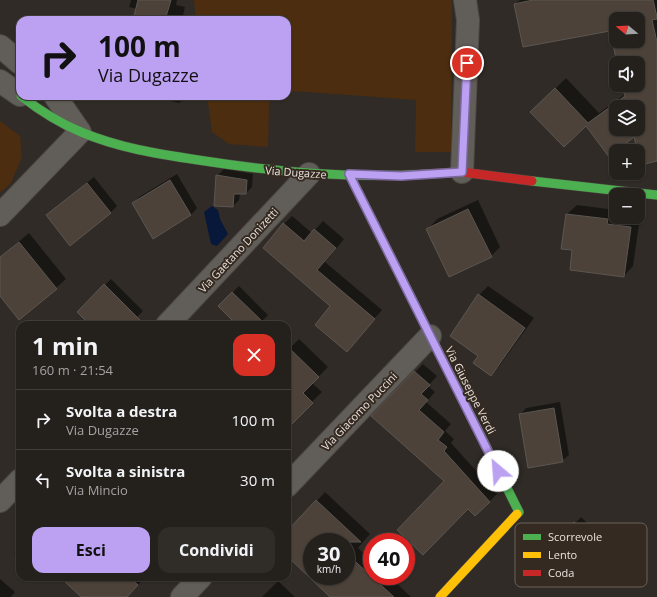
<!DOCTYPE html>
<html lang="it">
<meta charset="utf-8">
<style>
:root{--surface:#24201c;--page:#302d29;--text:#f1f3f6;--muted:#a3a3a3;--line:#413e3b;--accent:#bca0f2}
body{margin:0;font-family:"Open Sans",sans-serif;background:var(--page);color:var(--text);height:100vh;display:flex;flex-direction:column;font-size:15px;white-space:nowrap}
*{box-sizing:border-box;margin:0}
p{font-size:13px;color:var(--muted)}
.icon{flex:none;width:22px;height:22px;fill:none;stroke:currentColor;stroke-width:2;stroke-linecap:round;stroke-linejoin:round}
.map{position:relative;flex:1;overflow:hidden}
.sheet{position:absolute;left:16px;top:321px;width:275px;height:260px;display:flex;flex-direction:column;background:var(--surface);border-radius:12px;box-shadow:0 1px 3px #0004,0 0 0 1px var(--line)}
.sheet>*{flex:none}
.hud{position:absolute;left:16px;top:16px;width:275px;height:84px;border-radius:12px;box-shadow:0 1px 3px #0004,0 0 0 1px var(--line);background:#bca0f2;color:#111;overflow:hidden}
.needle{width:26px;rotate:288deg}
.fabs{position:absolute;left:609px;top:12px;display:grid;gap:8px}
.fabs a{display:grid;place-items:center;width:36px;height:36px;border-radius:8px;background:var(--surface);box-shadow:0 1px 3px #0004,0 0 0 1px var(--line);font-size:20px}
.speed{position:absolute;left:303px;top:533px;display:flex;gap:8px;font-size:20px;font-weight:700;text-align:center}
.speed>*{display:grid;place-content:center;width:52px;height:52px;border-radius:50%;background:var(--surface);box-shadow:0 1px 3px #0004,0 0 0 1px var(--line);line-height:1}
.speed small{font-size:10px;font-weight:400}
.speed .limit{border:6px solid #d22;background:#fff;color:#111}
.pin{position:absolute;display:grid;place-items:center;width:34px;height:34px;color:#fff;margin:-17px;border:2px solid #fff;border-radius:50%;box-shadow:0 1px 4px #0007}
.me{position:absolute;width:44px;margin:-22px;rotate:333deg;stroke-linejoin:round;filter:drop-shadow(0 0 3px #0008)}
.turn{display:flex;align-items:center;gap:14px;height:84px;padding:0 16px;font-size:18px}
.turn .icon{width:52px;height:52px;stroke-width:2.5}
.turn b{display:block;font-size:28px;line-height:34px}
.round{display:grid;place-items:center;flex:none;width:42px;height:42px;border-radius:12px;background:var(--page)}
.head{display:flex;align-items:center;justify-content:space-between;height:68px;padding:0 16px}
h1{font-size:24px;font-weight:700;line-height:30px}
.primary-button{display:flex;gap:8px;margin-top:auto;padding:8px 16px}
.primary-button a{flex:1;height:46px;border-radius:12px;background:var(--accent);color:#111;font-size:16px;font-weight:700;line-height:46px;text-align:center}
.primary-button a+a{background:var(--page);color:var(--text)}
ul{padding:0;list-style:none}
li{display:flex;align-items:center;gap:12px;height:60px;padding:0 16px;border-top:1px solid var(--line)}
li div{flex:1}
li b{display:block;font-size:15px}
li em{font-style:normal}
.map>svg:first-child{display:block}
.green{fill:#4c2d10}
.water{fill:#07183b}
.shadow{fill:#0007;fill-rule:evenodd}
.building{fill:#4c4239;stroke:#5b5651;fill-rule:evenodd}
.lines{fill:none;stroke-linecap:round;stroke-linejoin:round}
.street-casing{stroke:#4e4945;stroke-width:24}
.fast-casing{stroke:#4e4945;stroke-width:10}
.slow-casing{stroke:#4e4945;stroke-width:10}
.jam-casing{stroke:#4e4945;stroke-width:10}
.street{stroke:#615d58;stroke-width:22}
.fast{stroke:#4caf50;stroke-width:9}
.slow{stroke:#ffc107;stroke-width:9}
.jam{stroke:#c62828;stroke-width:9}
.route-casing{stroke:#7a689d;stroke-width:10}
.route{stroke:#bca0f2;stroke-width:7}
.labels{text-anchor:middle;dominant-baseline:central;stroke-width:4;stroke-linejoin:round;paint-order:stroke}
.street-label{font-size:11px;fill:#eae3dd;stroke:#352a21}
.key{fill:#352a21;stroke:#6b6259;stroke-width:1}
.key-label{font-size:11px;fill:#eae3dd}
</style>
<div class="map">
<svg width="657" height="597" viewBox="0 0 657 597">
<rect width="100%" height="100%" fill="#302b26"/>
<!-- green -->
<path class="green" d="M194 0H452L451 152H415L416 100 294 91 287 94V20H196Z
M207 96H283L269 102 268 147 229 144 212 132Z
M0 121 20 136 22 157 11 183 0 193Z"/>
<!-- water -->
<path class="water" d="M212 206 218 210 220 219 228 234 217 246 211 244 204 212Z"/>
<!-- shadow -->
<path class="shadow" d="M131 0H177L176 5 185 7 182 20H134L137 9 129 7Z
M520 0H657V160L635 136 532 112 566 78 599 113 625 94 623 85H638V63H618L611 30 515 4ZM616 19H638V41H616ZM616 107H638V129H616Z
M151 96H187L179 103Z
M224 169 253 174 252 187 246 193H240L239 200 233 206 217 176Z
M177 174 197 208 191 215 153 237 133 203 139 197Z
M94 177 117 206 110 213 47 215Z
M478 200 500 247 491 256 428 229 437 219Z
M577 205 616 210V217L640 218 633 266 624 276 573 249 567 214Z
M292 216 312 233 323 221 344 239 325 262 382 310 347 350 331 306 284 224Z
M29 233 66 279 56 288 0 294V257Z
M111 279 143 311 129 325H92L78 312Z
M239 286 268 315 258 325H238L219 306Z
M488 286 534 318 500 365 491 375 480 356 479 295Z
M299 339 328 367 312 383 322 392 287 426V351Z
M423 364 437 376 428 386 435 392 426 402 451 424 445 431 454 439 451 443 497 494 489 502 446 481 372 416Z
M560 402 569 455 562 461 520 415 526 408Z
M325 492 370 534 358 548 372 561V576H389L411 597H332L287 555V533ZM312 542H346V576H312Z
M581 517 606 541 580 567 556 543Z
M20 548V559L14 554Z
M61 577H145L127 597H83Z
M0 579 15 592 11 597H0Z
M278 581 295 597H262Z"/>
<!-- building -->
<path class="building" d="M138 0H171L165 20H133Z
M533 0H653L657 17V19L652 20 657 42V161L641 165 634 137 609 157 586 126 564 147 530 112 555 88 588 123 625 96 622 85H638V63H617L610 31 523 47 514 4ZM616 19H638V41H616ZM616 107H638V129H616Z
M216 175 247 180 246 194H234L233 207 214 206Z
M170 180 191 215 153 239 132 203Z
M87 183 111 213 70 246 46 215Z
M468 209 492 257 449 277 426 229Z
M566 214 608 219 607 224 631 227 624 277 570 270 572 250 561 249Z
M283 223 304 241 314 229 336 248 317 270 375 319 347 352 315 325 330 306 263 248Z
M19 242 57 289 19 320 0 296V257Z
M104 284 145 325H90L77 312Z
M232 292 266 325H237L218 306Z
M478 294 525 328 491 376 473 363 478 356 450 336Z
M287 346 319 377 303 393 313 403 287 429Z
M414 371 430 385 421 394 428 400 419 410 444 432 438 440 447 447 444 451 490 502 475 516 468 509 423 555 397 530 444 481 371 416Z
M554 408 563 462 528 468 519 414Z
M316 500 361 542H312V576H346V553L394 597H330L287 556V531Z
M574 522 600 548 580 568 554 543Z
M60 577H129L138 585 127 597H81Z"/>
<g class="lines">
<!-- street casing -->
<g class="street-casing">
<path id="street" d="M0 46 20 63
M0 81 20 95
M462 172 468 20 465 0
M0 215 80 132 55 96
M167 325 309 174
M287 486 430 336
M0 501 20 480
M182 597 201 577"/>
</g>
<!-- fast casing -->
<g class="fast-casing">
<path id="fast" d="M21 96C39 110 59 123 81 132 119 148 158 154 198 160 275 172 351 179 428 174
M349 174 519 512 517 514
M532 181 657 195"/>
</g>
<!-- slow casing -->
<g class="slow-casing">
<path id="slow" d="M440 597 517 514"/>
</g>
<!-- jam casing -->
<g class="jam-casing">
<path id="jam" d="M428 174 462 172 532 181"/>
</g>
<!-- street -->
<use href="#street" class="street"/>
<!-- fast -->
<use href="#fast" class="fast"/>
<!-- slow -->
<use href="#slow" class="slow"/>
<!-- jam -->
<use href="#jam" class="jam"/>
</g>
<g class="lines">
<!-- route casing -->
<g class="route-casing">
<path id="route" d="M467 63 462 172 401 176 349 174 498 471"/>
</g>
<!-- route -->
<use href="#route" class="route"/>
</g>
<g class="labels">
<!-- street labels -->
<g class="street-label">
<text transform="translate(296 172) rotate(4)">Via Dugazze</text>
<text transform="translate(238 250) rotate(-47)">Via Gaetano Donizetti</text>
<text transform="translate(471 390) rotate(63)">Via Giuseppe Verdi</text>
<text transform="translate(359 411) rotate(-46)">Via Giacomo Puccini</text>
</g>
</g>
<!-- legend -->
<rect x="515" y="523" width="132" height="64" rx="6" class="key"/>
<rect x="523" y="534" width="18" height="6" fill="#4caf50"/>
<rect x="523" y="552" width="18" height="6" fill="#ffc107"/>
<rect x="523" y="570" width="18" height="6" fill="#c62828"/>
<g class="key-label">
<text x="548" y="541">Scorrevole</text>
<text x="548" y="559">Lento</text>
<text x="548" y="577">Coda</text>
</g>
</svg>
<div class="fabs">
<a><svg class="needle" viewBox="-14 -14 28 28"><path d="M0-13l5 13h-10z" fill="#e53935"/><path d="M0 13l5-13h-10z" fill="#a3a3a3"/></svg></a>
<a><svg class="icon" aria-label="sound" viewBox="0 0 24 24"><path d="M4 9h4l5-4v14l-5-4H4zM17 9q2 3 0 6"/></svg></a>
<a><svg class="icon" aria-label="layers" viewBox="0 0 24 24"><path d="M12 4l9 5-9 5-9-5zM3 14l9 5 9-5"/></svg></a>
<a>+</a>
<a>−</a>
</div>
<div class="speed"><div>30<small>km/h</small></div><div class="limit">40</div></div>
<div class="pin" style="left:467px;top:63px;background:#d93025"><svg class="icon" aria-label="arrive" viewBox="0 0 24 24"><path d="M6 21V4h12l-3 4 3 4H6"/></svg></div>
<svg class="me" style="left:498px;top:471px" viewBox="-20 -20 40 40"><circle r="19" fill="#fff"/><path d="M0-13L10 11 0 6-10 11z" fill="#bca0f2"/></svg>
<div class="hud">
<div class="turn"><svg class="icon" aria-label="right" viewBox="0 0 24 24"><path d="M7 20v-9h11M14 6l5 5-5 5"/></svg><div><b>100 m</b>Via Dugazze</div></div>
</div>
<section class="sheet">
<div class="head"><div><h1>1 min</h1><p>160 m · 21:54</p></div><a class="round" style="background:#d93025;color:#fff"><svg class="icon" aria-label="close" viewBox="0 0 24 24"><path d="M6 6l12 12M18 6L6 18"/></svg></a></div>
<ul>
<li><svg class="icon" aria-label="right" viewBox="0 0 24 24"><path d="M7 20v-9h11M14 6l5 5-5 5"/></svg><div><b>Svolta a destra</b><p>Via Dugazze</p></div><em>100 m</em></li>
<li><svg class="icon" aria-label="left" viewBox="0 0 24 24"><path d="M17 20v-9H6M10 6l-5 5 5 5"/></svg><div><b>Svolta a sinistra</b><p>Via Mincio</p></div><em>30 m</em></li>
</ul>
<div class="primary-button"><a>Esci</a><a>Condividi</a></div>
</section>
</div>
